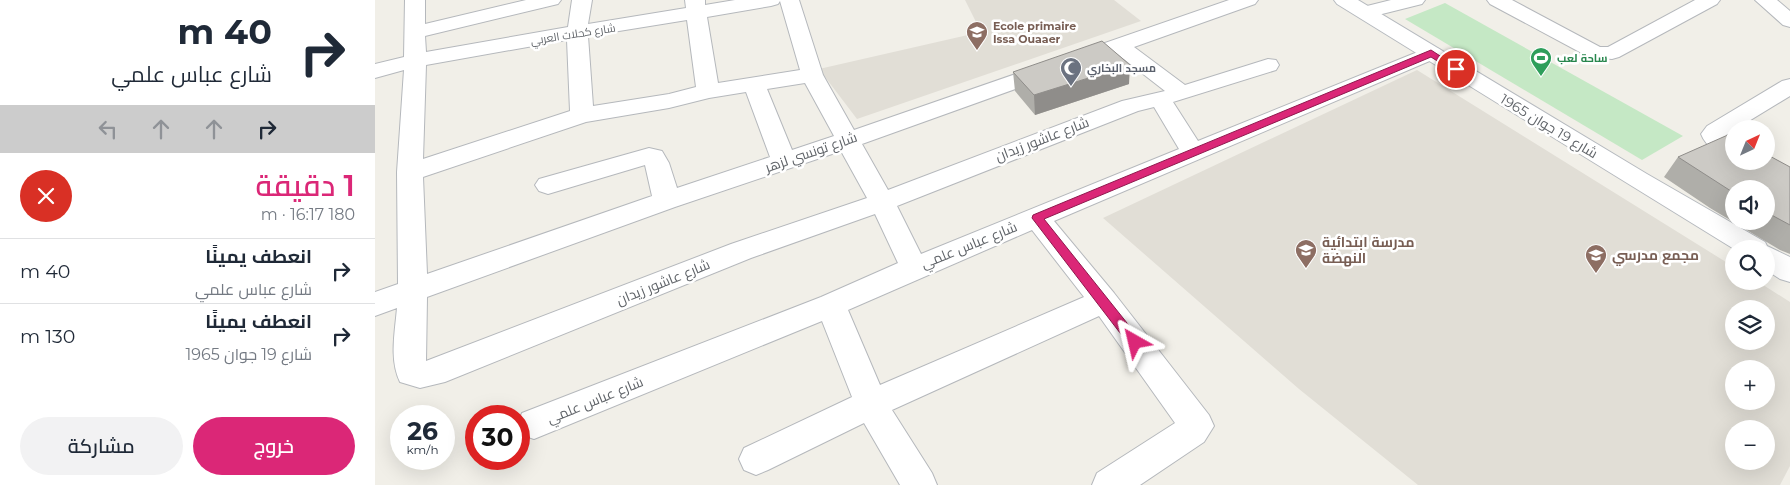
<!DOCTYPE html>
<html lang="ar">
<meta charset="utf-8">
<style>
:root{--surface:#fff;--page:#f2f2f3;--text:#1f2937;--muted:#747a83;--line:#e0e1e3;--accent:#db2777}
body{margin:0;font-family:Montserrat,Cairo,sans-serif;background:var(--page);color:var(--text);direction:rtl;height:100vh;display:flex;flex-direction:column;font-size:19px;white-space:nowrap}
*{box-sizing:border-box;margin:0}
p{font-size:16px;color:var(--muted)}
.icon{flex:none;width:28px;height:28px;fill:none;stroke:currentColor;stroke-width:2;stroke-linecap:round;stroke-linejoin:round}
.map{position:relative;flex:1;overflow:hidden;direction:ltr}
.drawer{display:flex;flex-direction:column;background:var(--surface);width:375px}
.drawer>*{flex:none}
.banner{background:#fff;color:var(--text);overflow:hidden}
.needle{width:32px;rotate:43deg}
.tools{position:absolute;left:1350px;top:120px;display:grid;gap:10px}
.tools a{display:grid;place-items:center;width:50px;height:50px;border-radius:50%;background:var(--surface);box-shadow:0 5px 20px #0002;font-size:25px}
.speed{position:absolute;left:15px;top:405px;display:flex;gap:10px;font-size:25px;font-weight:700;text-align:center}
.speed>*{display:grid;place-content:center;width:65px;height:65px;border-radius:50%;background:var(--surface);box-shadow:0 5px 20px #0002;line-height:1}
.speed small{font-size:12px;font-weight:400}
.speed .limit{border:8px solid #d22;background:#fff;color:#111}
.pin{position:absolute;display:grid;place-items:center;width:42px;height:42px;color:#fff;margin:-21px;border:2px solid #fff;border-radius:50%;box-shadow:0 1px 5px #0007}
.me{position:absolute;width:55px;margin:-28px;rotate:323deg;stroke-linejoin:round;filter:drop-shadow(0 0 4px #0008)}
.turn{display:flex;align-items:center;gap:18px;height:105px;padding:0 20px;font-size:22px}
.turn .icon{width:65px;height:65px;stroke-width:2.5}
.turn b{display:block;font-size:35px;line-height:42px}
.lanes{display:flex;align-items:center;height:48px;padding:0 20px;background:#0003;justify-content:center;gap:25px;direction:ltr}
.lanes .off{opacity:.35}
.round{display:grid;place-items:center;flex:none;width:52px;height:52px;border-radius:26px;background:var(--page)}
.headline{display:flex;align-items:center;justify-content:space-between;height:85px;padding:0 20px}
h1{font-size:30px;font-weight:600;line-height:38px;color:var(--accent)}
.action{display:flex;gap:10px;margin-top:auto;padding:10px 20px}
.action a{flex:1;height:58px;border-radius:30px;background:var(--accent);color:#fff;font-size:20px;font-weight:600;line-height:58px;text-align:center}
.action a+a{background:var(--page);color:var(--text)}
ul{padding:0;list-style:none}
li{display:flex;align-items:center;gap:15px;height:65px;padding:0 20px;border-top:1px solid var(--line)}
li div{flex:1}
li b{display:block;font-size:19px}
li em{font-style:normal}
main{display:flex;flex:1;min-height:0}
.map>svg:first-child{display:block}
.education{fill:#e1ded6;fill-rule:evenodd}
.green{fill:#c5e8c5}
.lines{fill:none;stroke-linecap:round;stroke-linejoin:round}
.street-casing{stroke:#b5b8bc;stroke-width:2}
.secondary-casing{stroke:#b6babf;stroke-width:2}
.street{fill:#fff;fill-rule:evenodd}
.secondary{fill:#fff;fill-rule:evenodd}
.wall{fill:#afaea9;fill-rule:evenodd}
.shaded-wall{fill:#8f8d8a}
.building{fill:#cccac5;stroke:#8f8d8a}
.route{fill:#db2777;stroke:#8e194d}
.labels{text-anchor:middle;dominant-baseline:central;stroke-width:5;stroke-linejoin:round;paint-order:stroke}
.far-education-label{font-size:11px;font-weight:bold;fill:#785e54;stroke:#fff;text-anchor:start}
.far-street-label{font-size:11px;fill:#5f6368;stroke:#fff}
.far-leisure-label{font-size:11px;font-weight:bold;fill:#27864d;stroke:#fff;text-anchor:start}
.far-worship-label{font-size:11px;font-weight:bold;fill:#5b616d;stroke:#fff;text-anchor:start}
.street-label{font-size:14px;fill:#5f6368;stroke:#fff}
.education-label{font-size:14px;font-weight:bold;fill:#785e54;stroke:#fff;text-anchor:start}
</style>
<main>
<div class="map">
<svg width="1415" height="485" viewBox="0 0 1415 485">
<rect width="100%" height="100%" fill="#f1efe8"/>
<!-- education -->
<path class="education" d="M590 0H739L766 21 482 119 444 69 606 32Z
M1042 70 1359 267V281H1382L1415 302V466L1405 485H1043L924 389 728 218ZM1359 309H1391V341H1359ZM1359 369H1391V401H1359ZM1359 429H1391V461H1359Z"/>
<!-- green -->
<path class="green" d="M1070 3 1308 136 1267 160 1030 19Z"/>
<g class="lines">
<!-- street casing -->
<g class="street-casing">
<path id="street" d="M30 0H50V24L151 0H186L183 4 50 36 51 52 193 27 197 0H217L213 24 311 8 310 0H330V5L360 0H424L448 75 479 130 854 0H883L880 4 759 47 810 85 893 59 901 60 904 65 901 70 798 102 823 141 1050 49 1057 47 1064 49 1068 53 1064 57 679 221 739 293 834 415 839 426 829 442 765 485H717L722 473 800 423 724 316 517 410 557 473 562 485H525L489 423 393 470 381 475 369 470 364 459 369 448 477 397 447 321 159 439 147 435C143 426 143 422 147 413L446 297 523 263 500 214 376 258 70 382 45 388 25 382C14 359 20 332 22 308L0 316V292L23 284 22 172 29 70 0 78V64L29 57ZM405 1 425 70 343 83 332 17 396 6 403 4ZM312 20 321 87 294 94 218 106 213 36ZM192 40 195 111 48 159 51 65ZM741 53 790 91 747 101 513 190 487 144ZM430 83 459 136 417 150 392 89ZM371 92 395 157 302 188 294 163 287 151 274 148 164 179 160 185 164 191 173 194 270 165 277 196 52 274 48 177 211 122 294 108 334 98ZM779 107 804 149 546 254 522 206 763 111ZM466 151 492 198 356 244 51 361 52 297 300 207ZM657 230 709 297 505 385 473 310Z
M1016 0H1050L1047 4 991 18 984 16 981 12 984 8Z
M1112 0H1137L1225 47H1233L1320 0H1345L1342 4 1244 57 1237 59 1214 57 1115 4Z
M1380 0H1402L1415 11V27L1408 25Z
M1415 79V96L1351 135 1359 140V160C1345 156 1331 147 1326 134L1332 126 1407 81Z"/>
</g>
<!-- secondary casing -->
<g class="secondary-casing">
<path id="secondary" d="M959 0H983L1272 174 1390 242 1392 246 1415 257V282L1405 279 1391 270V249H1359L962 4Z"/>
</g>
<!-- street -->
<use href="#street" class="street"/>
<!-- secondary -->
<use href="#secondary" class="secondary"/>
</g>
<!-- wall -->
<path class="wall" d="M638 72 754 84 660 115 640 91Z
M1303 157 1359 161 1415 167V254L1405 250 1335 208 1289 177ZM1359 189H1391V221H1359Z"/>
<!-- shaded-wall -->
<path class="shaded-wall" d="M755 65 754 84 660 115 659 95Z"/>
<!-- building -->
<path class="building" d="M727 41 755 65 659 95 638 72Z
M1355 134 1359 135V161H1391V154L1415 167V225L1391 212V189H1359V193L1303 157Z"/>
<!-- route -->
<path class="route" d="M1056 50 1085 69 1084 71H1078L1056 57 669 219 764 338 766 342 764 346 760 347 755 346 657 218 658 215Z"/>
<!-- icons -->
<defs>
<g id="school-pin" transform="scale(1.125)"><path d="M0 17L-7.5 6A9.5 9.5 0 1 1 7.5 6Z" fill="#8d6e63" stroke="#fff"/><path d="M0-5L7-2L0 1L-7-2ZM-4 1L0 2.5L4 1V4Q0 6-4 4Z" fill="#fff"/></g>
<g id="stadium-pin" transform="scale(1.125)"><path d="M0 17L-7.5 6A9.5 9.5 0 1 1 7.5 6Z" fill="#2e9e5b" stroke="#fff"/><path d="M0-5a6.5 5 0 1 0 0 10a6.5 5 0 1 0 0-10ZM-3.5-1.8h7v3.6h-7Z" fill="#fff"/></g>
<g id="mosque-pin" transform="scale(1.125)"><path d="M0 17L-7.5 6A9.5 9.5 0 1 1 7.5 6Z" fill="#6b7280" stroke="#fff"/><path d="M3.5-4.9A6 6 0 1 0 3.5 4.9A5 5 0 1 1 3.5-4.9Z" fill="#fff"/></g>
</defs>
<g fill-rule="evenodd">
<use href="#school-pin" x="602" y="32"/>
<use href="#stadium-pin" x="1166" y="58"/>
<use href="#mosque-pin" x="696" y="68"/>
<use href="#school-pin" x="931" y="250"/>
<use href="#school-pin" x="1221" y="255"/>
</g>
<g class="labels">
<!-- far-education labels -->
<g class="far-education-label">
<text x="618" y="26">Ecole primaire<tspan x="618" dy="13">Issa Ouaaer</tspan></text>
</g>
<!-- far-street labels -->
<g class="far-street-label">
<text transform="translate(198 34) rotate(-9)">شارع كحلات العربي</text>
</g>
<!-- far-leisure labels -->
<g class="far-leisure-label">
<text x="1182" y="58">ساحة لعب</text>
</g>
<!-- far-worship labels -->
<g class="far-worship-label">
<text x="712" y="68">مسجد البخاري</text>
</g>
<!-- street labels -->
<g class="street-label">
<text transform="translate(1174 126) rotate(31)">شارع 19 جوان 1965</text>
<text transform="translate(667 139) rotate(-21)">شارع عاشور زيدان</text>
<text transform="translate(436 152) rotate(-19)">شارع تونسي لزهر</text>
<text transform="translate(594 245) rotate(-22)">شارع عباس علمي</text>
<text transform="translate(288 282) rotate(-22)">شارع عاشور زيدان</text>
<text transform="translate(220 400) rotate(-22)">شارع عباس علمي</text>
</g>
<!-- education labels -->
<g class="education-label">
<text x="947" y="242">مدرسة ابتدائية<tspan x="947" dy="16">النهضة</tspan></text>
<text x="1237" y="255">مجمع مدرسي</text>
</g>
</g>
</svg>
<div class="tools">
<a><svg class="needle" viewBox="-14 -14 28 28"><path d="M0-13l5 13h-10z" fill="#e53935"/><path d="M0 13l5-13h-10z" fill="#747a83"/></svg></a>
<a><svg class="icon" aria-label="sound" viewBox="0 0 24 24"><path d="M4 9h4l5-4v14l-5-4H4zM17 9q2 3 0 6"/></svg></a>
<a><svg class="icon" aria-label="search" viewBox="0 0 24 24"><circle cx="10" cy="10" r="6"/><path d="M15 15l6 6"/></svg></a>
<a><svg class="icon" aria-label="layers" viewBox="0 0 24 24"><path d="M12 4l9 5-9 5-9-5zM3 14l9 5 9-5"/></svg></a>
<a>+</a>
<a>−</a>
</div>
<div class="speed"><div>26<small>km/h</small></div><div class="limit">30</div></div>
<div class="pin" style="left:1081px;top:69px;background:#d93025"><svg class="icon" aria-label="arrive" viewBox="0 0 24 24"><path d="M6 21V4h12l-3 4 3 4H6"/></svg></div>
<svg class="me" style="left:760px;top:342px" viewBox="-20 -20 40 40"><path d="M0-17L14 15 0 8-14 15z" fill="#db2777" stroke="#fff" stroke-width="4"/></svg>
</div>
<section class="drawer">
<div class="banner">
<div class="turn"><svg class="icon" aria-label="right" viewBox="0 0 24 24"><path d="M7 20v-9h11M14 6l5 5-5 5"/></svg><div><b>40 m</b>شارع عباس علمي</div></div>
<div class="lanes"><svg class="icon off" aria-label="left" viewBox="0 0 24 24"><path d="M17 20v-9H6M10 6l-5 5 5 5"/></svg><svg class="icon off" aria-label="ahead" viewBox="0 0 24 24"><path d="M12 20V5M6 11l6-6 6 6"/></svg><svg class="icon off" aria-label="ahead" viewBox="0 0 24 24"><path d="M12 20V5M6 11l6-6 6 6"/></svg><svg class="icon" aria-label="right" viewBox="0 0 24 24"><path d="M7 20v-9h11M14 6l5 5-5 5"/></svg></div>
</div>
<div class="headline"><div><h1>1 دقيقة</h1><p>180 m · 16:17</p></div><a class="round" style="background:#d93025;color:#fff"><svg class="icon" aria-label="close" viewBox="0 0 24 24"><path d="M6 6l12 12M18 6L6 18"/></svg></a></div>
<ul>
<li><svg class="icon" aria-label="right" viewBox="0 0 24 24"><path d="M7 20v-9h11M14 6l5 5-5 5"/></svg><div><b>انعطف يمينًا</b><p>شارع عباس علمي</p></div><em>40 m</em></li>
<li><svg class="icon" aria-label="right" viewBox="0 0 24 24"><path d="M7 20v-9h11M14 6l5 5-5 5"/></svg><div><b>انعطف يمينًا</b><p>شارع 19 جوان 1965</p></div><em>130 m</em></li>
</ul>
<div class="action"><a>خروج</a><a>مشاركة</a></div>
</section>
</main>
